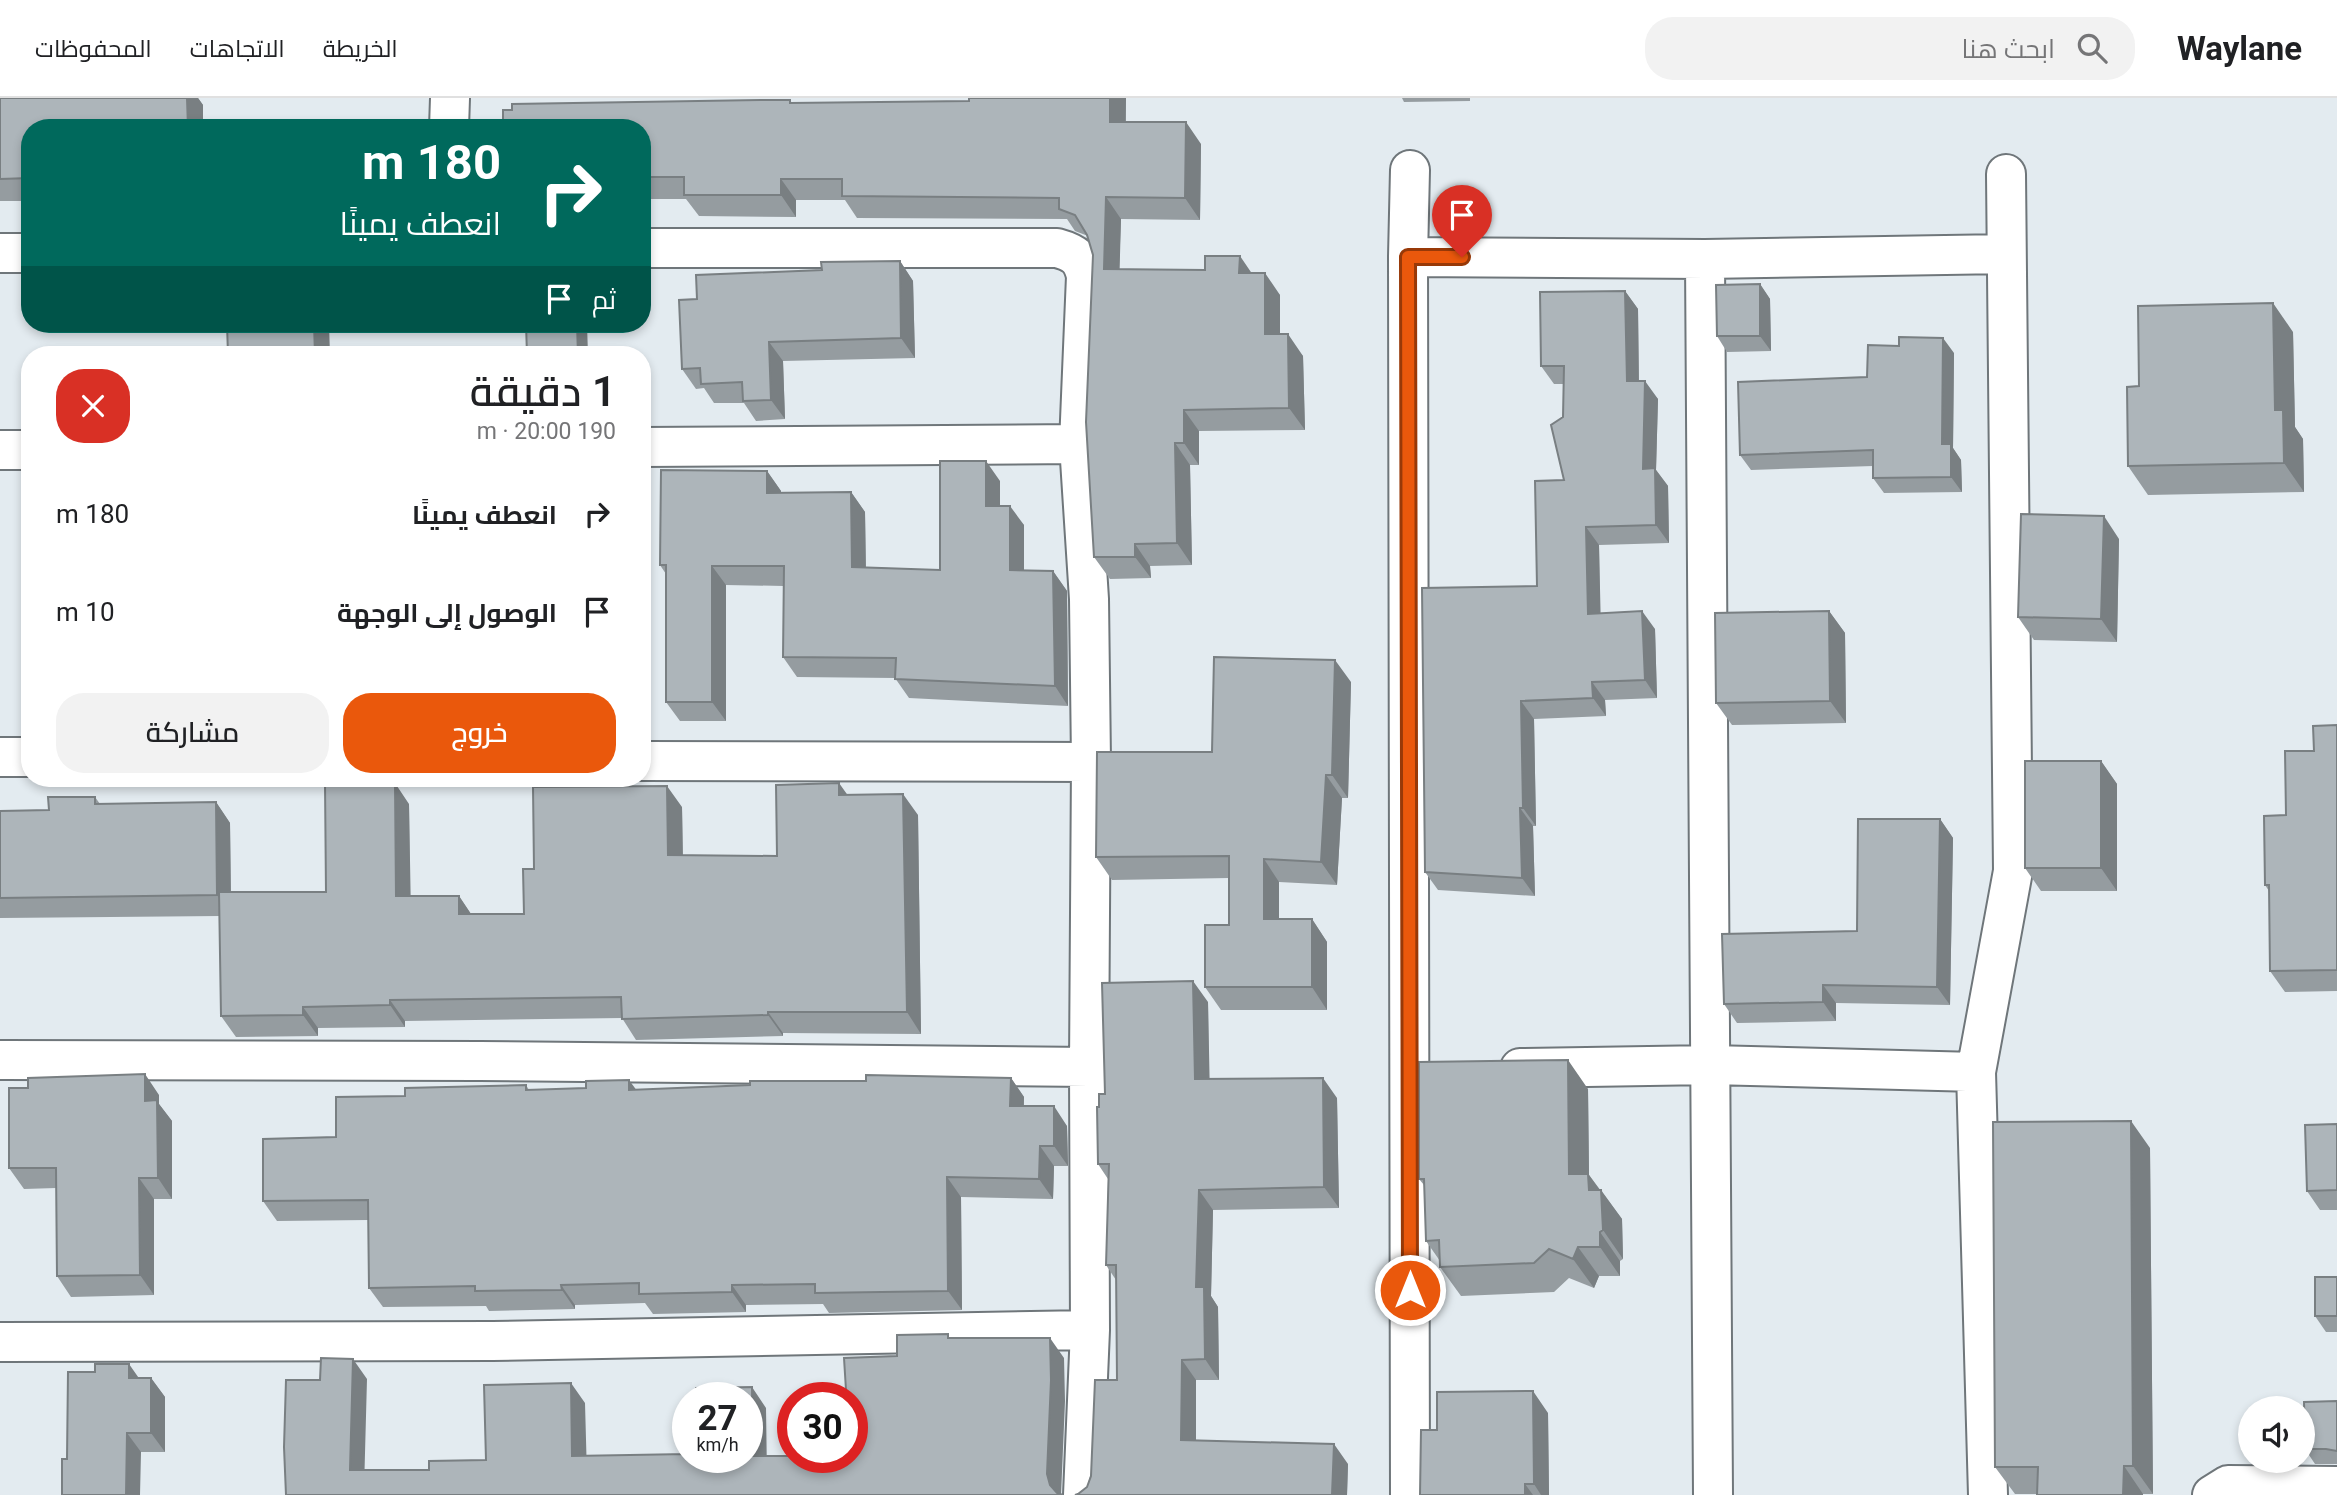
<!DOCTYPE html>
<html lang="ar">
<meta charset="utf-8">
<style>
:root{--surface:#fff;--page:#f2f2f2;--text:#202124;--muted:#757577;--line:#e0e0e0;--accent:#ea580c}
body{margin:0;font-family:Roboto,Cairo,sans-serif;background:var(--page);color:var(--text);direction:rtl;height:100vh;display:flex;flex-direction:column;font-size:26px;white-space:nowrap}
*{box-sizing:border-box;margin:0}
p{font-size:23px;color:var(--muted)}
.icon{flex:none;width:38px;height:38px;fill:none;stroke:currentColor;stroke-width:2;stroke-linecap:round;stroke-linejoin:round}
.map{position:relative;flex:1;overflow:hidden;direction:ltr}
.side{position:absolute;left:21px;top:248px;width:630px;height:441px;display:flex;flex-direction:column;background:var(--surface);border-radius:28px;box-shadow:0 4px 10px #0003;direction:rtl}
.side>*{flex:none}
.banner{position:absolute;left:21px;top:21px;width:630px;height:214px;border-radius:28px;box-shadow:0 4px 10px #0003;direction:rtl;background:#00695c;color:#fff;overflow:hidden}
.controls{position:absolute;left:2238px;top:1298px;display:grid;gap:14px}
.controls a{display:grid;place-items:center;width:77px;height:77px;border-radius:50%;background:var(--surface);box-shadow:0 4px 10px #0003;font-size:35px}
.speed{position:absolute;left:672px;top:1284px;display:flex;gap:14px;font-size:35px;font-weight:700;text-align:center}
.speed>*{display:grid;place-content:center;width:91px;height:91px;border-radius:50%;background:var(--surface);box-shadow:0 4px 10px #0003;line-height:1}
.speed small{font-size:18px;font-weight:400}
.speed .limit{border:10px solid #d22;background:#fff;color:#111}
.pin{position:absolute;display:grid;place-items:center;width:60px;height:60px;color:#fff;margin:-72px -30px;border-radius:50% 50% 50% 0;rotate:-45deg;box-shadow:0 0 7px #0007}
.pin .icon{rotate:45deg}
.me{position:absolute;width:77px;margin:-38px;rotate:0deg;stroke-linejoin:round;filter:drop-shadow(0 0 5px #0008)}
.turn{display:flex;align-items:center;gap:24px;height:147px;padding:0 35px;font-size:32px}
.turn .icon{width:91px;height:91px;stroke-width:2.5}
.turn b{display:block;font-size:49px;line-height:60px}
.then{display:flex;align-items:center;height:66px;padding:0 35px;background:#0003;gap:14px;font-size:26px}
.round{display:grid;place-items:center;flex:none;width:74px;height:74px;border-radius:28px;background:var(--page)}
.summary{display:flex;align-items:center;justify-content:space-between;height:119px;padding:0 35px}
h1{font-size:42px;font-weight:600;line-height:52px}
.cta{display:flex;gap:14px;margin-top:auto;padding:14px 35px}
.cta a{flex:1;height:80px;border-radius:28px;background:var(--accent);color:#fff;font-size:28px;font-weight:600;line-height:80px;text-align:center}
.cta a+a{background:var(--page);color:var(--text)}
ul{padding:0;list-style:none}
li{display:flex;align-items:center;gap:21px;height:98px;padding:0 35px}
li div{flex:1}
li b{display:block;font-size:26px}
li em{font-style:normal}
header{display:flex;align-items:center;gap:42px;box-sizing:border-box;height:98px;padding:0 35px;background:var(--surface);border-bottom:2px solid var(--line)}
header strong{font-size:33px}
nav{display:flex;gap:38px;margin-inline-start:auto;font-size:24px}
.search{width:490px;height:63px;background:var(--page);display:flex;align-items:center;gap:18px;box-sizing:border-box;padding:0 24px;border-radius:28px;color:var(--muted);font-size:26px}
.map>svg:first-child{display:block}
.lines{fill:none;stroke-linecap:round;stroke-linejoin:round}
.street-casing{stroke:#6f767a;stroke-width:42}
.street{stroke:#fff;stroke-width:38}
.wall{fill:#959ca0}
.shaded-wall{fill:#797f82}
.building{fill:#adb5ba;stroke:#797f82;stroke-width:2}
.route-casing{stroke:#983908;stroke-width:18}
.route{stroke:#ea580c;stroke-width:12}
</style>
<header>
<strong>Waylane</strong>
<div class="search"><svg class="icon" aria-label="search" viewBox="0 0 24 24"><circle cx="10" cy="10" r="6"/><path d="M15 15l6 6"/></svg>ابحث هنا</div>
<nav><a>الخريطة</a><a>الاتجاهات</a><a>المحفوظات</a></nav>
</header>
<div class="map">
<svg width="2337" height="1397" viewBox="0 0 2337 1397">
<rect width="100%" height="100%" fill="#e3ebf0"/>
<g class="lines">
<!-- street casing -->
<g class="street-casing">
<path id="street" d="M449 30 450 0
M1410 72 1408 159 1410 1397
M642 150H1057C1075 155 1082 160 1086 178L1079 346 1089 501 1091 664
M0 155H30
M1408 159 1705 161 2006 156
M1705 161 1713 1397
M642 349 1079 346
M0 352H30
M0 659H30
M642 663 1091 664 1089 969 1090 1232 1083 1397
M0 962 480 963 1089 969
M1520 970 1711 967 1976 974
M0 1244 493 1243 1090 1232
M1988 1397 1976 974 2013 773 2006 76
M2212 1397 2228 1387 2337 1388"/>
</g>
<!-- street -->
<use href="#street" class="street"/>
</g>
<!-- wall -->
<path class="wall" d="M0 0H198L203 7V30H30V103H0Z
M969 0H1126V24L1201 46 1200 122 1121 121 1119 172 1252 175 1280 197V236L1303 258 1305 332 1199 333V367H1190L1192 467 1150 468 1151 480 1110 481 1094 459 1093 157 1088 138 1075 133 1067 121 857 120 845 102H796V119L699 118 686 101H642V30L790 2 792 5 969 3Z
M1402 0H1470V3L1404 4Z
M900 163 913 183 915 260 783 263 785 321 756 323 744 305H714L704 290 696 291 682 271 697 201 822 172Z
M1760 186 1770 201 1771 253 1727 254 1717 238Z
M1625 193 1638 211 1639 283 1658 301 1656 372 1668 388 1669 445 1599 447 1600 515 1655 531 1657 600 1605 602 1606 618 1534 621 1536 728H1533L1535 798 1438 792 1425 774 1537 488 1564 382 1563 319 1564 286H1554L1541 268Z
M521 226H587L526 233Z
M2293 234 2295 329 2303 341 2304 394 2148 397 2128 368 2139 288Z
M1954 255 1953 350 1961 362 1962 394 1884 395 1873 380V368L1751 372 1740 357 1867 279Z
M767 373 781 393V395L851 394 865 414 866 469 940 472 1000 383V408L1024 427V472L1053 473 1067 493 1068 608 909 600 895 580 797 579 783 559 784 488 726 487V623H680L666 604V476L660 467Z
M2119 441 2117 544 2034 542 2018 519Z
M1829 513 1845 535 1846 625 1732 627 1716 605Z
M1351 584 1348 700H1342L1337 787 1279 784V821H1312L1327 844V912H1221L1205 889 1229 827V780L1112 782 1096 759Z
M2337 627V893L2285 894 2270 873 2269 793 2265 787 2286 717 2314 653Z
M2101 663 2117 686V793H2041L2025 770Z
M847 697 918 717 921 936 783 935V938L636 942 622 920 405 923V929L318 930V938L236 939 221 918 220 818 0 820V713L49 712 95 699 100 706 216 704 230 725 231 794H326L409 706 410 798H459L471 816H524L534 771 682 709 683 757 777 758Z
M1940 721 1953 740 1950 907 1836 905V923L1737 925 1724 906 1857 833Z
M1208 904 1209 981 1337 1000 1339 1110 1213 1112 1211 1198 1218 1209 1219 1282H1196V1343L1348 1366 1347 1397H1075L1078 1396 1087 1389 1117 1282 1116 1182 1106 1167 1108 1081 1098 1066 1099 1009 1105 996Z
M1011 980 1024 999V1008L1067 1028 1068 1068H1054L1053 1101 961 1099 962 1212 829 1215 823 1206 746 1207V1214L653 1216 645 1205 575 1207V1211L489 1213 486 1208 383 1209 369 1190 368 1122 277 1123 263 1103 336 1039 405 998 526 987 529 992H636L866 983Z
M1588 991 1589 1077 1622 1121 1623 1161 1620 1163V1178H1599L1594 1190 1569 1180 1554 1194 1461 1198 1440 1169V1163L1426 1143 1424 1087 1419 1081Z
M159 997V1006L172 1023V1101H154V1197L71 1199 57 1178 56 1090 24 1091 9 1070Z
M2337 1026V1112H2320L2307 1093Z
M2150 1050 2153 1396H2015L1995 1369Z
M2337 1179V1234H2326L2315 1218Z
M139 1280H151L165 1299V1354H141L67 1361Z
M2337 1303V1366H2315L2305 1351Z
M1548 1315 1549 1397H1420L1437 1332Z"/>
<!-- shaded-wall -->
<path class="shaded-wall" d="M187 0H198L203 7V30H188Z
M1110 0H1126L1125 46 1110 24Z
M1186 24 1201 46 1200 122 1185 100Z
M781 81 796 102V119L781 97Z
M1106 99 1121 121 1119 193 1104 171Z
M1240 158 1255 180 1239 175Z
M900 163 913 183 915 260 901 240Z
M1265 175 1280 197V258L1265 236Z
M1760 186 1770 201 1771 253 1760 238Z
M1625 193 1638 211 1639 301 1627 283Z
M2273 205 2293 234 2295 329 2303 341 2304 394 2284 365 2275 312Z
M314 226H329L330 257H315Z
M577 226H587L588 257H578Z
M1288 236 1303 258 1305 332 1289 310Z
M1943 240 1954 255 1953 350 1961 362 1962 394 1951 379 1942 346Z
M769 244 783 263 785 321 771 302Z
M1645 283 1658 301 1656 372 1668 388 1669 445 1656 427 1643 371Z
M1184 312 1199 333V367L1184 345Z
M1175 345 1190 367 1192 467 1177 445Z
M986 363 1000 383V427L986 408Z
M767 373 781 393V415L767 395Z
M851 394 865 414 866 488 852 469Z
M1010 408 1024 427V492L1010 472Z
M2104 418 2119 441 2117 544 2101 521Z
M1586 429 1599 447 1601 534 1588 516Z
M1135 446 1150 468 1151 480 1135 459Z
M712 468 726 487V623L712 604Z
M1053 473 1067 493 1068 608 1055 588Z
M1642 513 1655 531 1657 600 1645 582Z
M1829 513 1845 535 1846 625 1830 603Z
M1335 562 1351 584 1348 700 1332 677Z
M1592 584 1605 602 1606 618 1593 600Z
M1521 603 1534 621 1536 728 1523 710Z
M2101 663 2117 686V793L2101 770Z
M1326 677 1342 700 1337 787 1321 764Z
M395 685 409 706 411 819 396 798Z
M839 685 854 706 839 697Z
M667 688 682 709 683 778 668 757Z
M903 696 918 717 921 936 907 914Z
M216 704 230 725 231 817 217 797Z
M1520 710 1533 728 1535 798 1522 780Z
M1940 721 1953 740 1950 907 1937 889Z
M1264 761 1279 784V844L1264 821Z
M459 798 473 819 459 816Z
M1312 821 1327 844V912L1312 889Z
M1193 883 1208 904 1210 1001 1195 981Z
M1823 887 1836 905V923L1823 904Z
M390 902 405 923V929L390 907Z
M303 909 318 930V938L303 917Z
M768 914 783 935V938L768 917Z
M1568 962 1588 991 1589 1077 1602 1095 1601 1092 1622 1121 1623 1161 1603 1132 1569 1076Z
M145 976 159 997V1006L172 1023V1101L158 1080 145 1003Z
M1011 980 1024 999 1023 1027 1010 1008Z
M1323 980 1337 1000 1339 1110 1324 1089Z
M629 982 643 1001 629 992Z
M1054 1008 1067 1028 1068 1068 1054 1048Z
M2131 1023 2150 1050 2153 1396 2133 1368Z
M1040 1048 1054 1068 1053 1101 1039 1081Z
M947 1079 961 1099 962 1212 948 1193Z
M139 1080 154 1101V1197L140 1177Z
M1199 1092 1213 1112 1211 1198 1218 1209 1219 1282 1205 1261 1196 1189Z
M1600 1134 1620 1163V1178L1600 1149Z
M1578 1149 1599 1178 1594 1190 1573 1161Z
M561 1187 575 1207V1211L562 1192Z
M732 1187 746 1207V1214L732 1194Z
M1050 1240 1064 1260 1065 1303 1061 1397H1057L1050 1387 1047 1376Z
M353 1261 367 1281 364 1392 350 1372Z
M1182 1262 1196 1282V1362L1181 1342Z
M129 1266 143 1286 129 1280Z
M151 1280 165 1299V1354L151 1335Z
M571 1285 585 1305 587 1378 572 1358Z
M752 1289 766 1310 767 1379 753 1358Z
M1533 1293 1548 1315 1549 1397H1541L1534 1386Z
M127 1335 141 1354 140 1397H126Z
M1334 1346 1348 1366 1347 1397H1332Z
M2124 1368 2143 1396V1397H2123Z
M1525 1386 1533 1397H1525Z"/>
<!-- building -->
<path class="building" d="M0 0H187L188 30H30V80L0 81Z
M969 0H1110V24H1186L1185 100 1106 99 1104 171 1205 172V158H1240L1239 175H1265V236H1288L1289 310 1184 312V345H1175L1177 445 1135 446V459H1094L1086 324 1093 157 1087 137 1075 117 1059 111V100L842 98V81H781V97H684V79H642V30H498V28H503V12H512V6L760 2H790V5L969 3Z
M900 163 901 240 769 244 771 302 743 303 742 284 701 286 700 270 682 271 679 202 697 201 696 177 822 172 821 164Z
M1760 186V238H1717L1716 187Z
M1625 193 1627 283H1645L1643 371 1655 370 1656 427 1586 429 1588 516 1642 513 1645 582 1592 584 1593 600 1521 603 1523 710H1520L1522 780 1425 774 1422 490 1537 488 1535 383 1564 382 1551 327 1563 319 1564 268H1541L1540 194Z
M2273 205 2275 312H2283L2284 365 2128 368 2127 289 2139 288 2138 208Z
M227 226H314L315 257H228Z
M526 226H577L578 257H527Z
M1899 239 1943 240 1942 346H1951V379L1873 380V352L1740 357 1738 284 1867 279 1868 247 1899 248Z
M940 363H986V408H1010V472L1053 473 1055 588 895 581 896 560 783 559 784 468H712V604H666V467H660L661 372 767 373V395L851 394 852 469 940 472Z
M2021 416 2104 418 2101 521 2018 519Z
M1829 513 1830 603 1716 605 1715 515Z
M1214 559 1335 562 1332 677H1326L1321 764 1264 761V821H1312V889H1205V827H1229V758L1096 759 1097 654H1212Z
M2337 627V872L2270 873 2269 787H2265L2264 718 2286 717 2285 653H2314L2313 628Z
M2025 663H2101V770H2025Z
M325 685H395L396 798H459V816H524L523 771H534L533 689 667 688 668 757 777 758 776 687 839 685V697L903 696 907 914H768V917L622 921 621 899 390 902V907L303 909V917L221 918 219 794H326Z
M48 699H95V706L216 704 217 797 0 800V713L49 712Z
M1858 721H1940L1937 889 1823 887V904L1724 906 1722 836 1857 833Z
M1193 883 1195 981 1323 980 1324 1089 1199 1092 1196 1189H1204L1205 1261 1182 1262 1181 1342 1334 1346 1332 1397H1075L1078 1396 1087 1389 1091 1378 1095 1282H1117L1116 1167H1106L1109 1066H1098L1097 1009H1099V996H1105L1102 885Z
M1568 962 1569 1076H1588L1589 1092H1601L1603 1132 1600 1134V1149H1578L1573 1161 1549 1151 1534 1165 1440 1169 1439 1142 1426 1143 1424 1081H1419V964Z
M145 976V1003L157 1002 158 1080H139L140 1177 57 1178 56 1070H9V990H28V980Z
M866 977 1011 980 1010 1008H1054V1048H1040L1039 1081 947 1079 948 1193 815 1195V1186L732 1187V1194L639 1196V1185L561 1187 562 1192 475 1193V1188L369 1190 368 1102 263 1103V1041L336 1039V999L405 998V990L526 987V992L586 990V983L629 982V992L750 987V983H866Z
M2131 1023 2133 1368H2124L2123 1397H2037L2038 1369H1995L1993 1024Z
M2337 1026V1092L2307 1093 2305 1027Z
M2315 1179H2337V1218H2315Z
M948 1236V1240H1050L1051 1282 1047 1376 1050 1387 1057 1395 1063 1397H286L284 1349 286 1282H320L321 1260 353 1261 350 1372H429V1363L486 1362 484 1287 571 1285 572 1358 687 1356 686 1333H688V1360H747V1300H696V1290L752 1289 753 1358H793V1360H852V1300H838L846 1292 844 1260 897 1258V1237Z
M95 1266H129V1280H151V1335H127L126 1397H62V1361H67L68 1274H95Z
M1533 1293 1534 1386H1525V1397H1420L1421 1332H1437V1294Z
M2337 1303V1353L2326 1351H2305L2304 1304Z"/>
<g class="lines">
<!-- route casing -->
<g class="route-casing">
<path id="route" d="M1410 1192 1408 159H1462"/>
</g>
<!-- route -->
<use href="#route" class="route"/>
</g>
</svg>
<div class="controls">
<a><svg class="icon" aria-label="sound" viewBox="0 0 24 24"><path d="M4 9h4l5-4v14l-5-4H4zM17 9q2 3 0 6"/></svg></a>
</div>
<div class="speed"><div>27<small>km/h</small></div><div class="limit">30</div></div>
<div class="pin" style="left:1462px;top:159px;background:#d93025"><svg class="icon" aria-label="arrive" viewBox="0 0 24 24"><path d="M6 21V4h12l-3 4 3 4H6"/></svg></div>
<svg class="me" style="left:1410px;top:1192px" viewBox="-20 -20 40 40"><circle r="17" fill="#ea580c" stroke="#fff" stroke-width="3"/><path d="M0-11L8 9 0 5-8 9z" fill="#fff"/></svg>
<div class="banner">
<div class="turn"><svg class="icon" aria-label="right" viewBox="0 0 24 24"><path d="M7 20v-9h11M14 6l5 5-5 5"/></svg><div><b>180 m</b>انعطف يمينًا</div></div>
<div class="then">ثم<svg class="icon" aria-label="arrive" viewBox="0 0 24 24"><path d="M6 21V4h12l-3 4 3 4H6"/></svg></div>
</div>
<section class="side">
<div class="summary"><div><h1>1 دقيقة</h1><p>190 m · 20:00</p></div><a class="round" style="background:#d93025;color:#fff"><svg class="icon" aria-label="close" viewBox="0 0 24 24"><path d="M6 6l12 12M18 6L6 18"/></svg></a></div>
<ul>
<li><svg class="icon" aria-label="right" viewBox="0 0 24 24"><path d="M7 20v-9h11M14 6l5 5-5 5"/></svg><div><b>انعطف يمينًا</b></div><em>180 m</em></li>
<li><svg class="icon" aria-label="arrive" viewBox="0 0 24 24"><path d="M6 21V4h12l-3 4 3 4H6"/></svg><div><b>الوصول إلى الوجهة</b></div><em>10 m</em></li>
</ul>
<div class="cta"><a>خروج</a><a>مشاركة</a></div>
</section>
</div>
